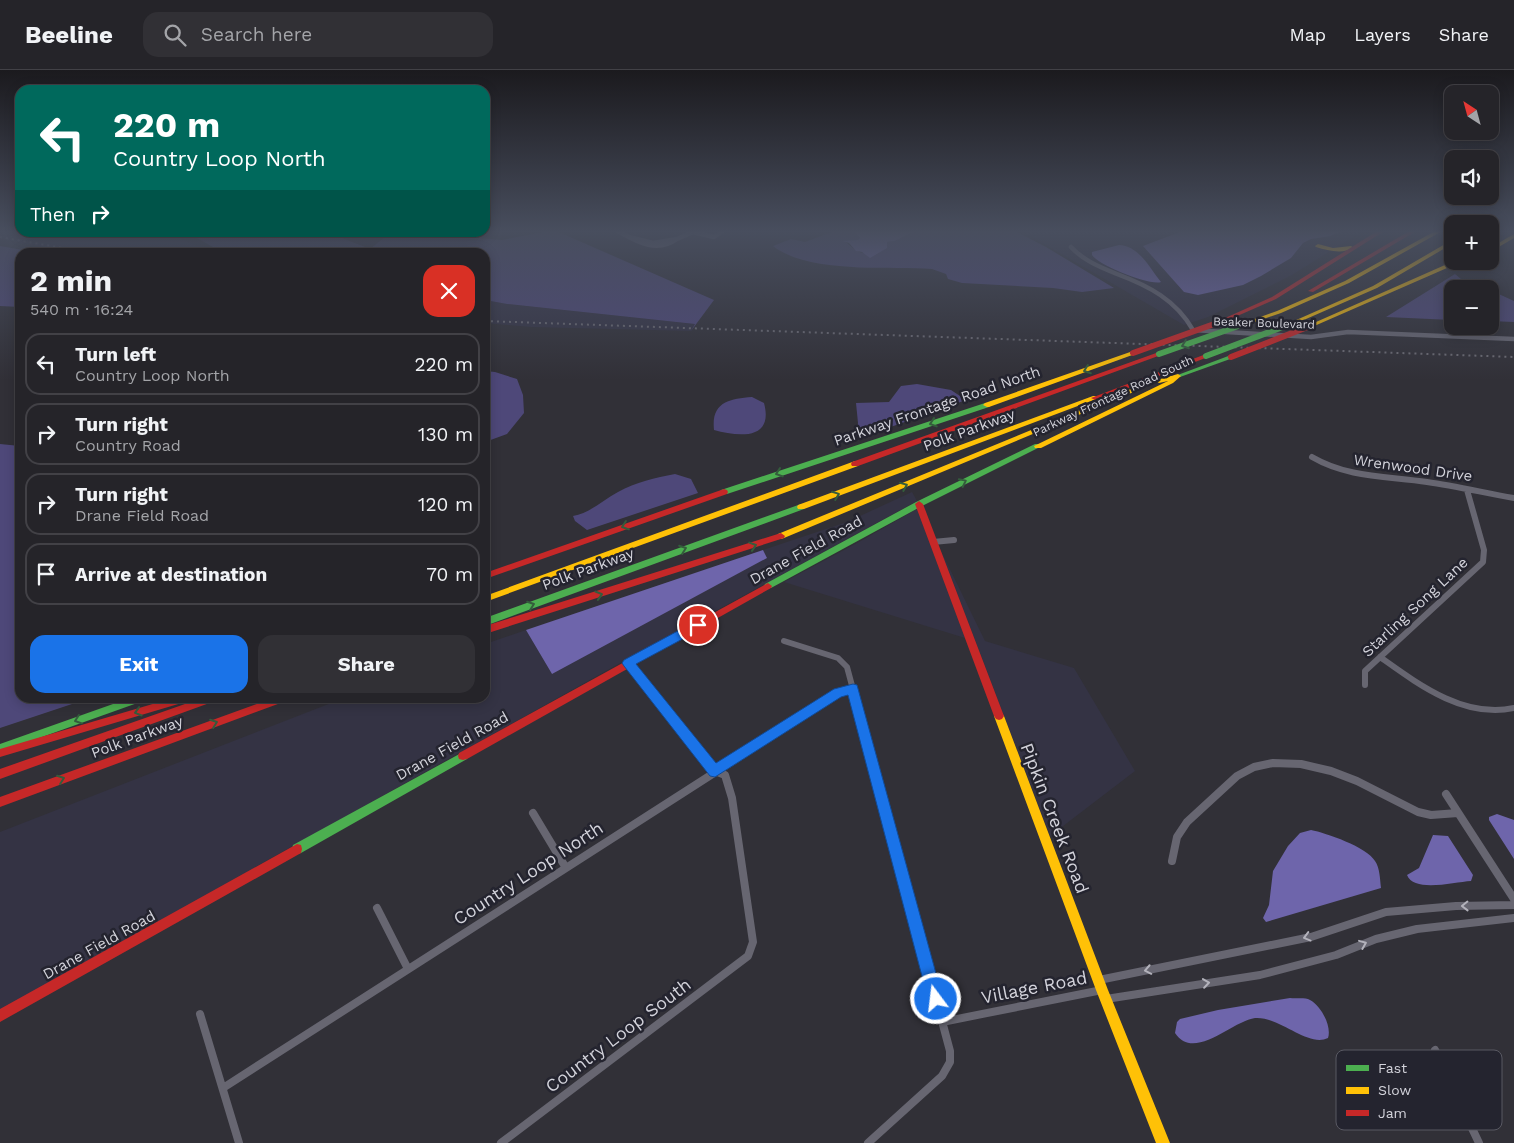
<!DOCTYPE html>
<meta charset="utf-8">
<style>
:root{--surface:#252429;--page:#313035;--text:#f1f3f6;--muted:#a3a4a8;--line:#424146;--accent:#1a73e8}
body{margin:0;font-family:"Work Sans",sans-serif;background:var(--page);color:var(--text);height:100vh;display:flex;flex-direction:column;font-size:19px;white-space:nowrap}
*{box-sizing:border-box;margin:0}
p{font-size:16px;color:var(--muted)}
.icon{flex:none;width:28px;height:28px;fill:none;stroke:currentColor;stroke-width:2;stroke-linecap:round;stroke-linejoin:round}
.map{position:relative;flex:1;overflow:hidden}
.panel{position:absolute;left:15px;top:178px;width:475px;height:455px;display:flex;flex-direction:column;background:var(--surface);border-radius:15px;box-shadow:0 2px 12px #0003,0 0 0 1px var(--line)}
.panel>*{flex:none}
.top-card{position:absolute;left:15px;top:15px;width:475px;height:152px;border-radius:15px;box-shadow:0 2px 12px #0003,0 0 0 1px var(--line);background:#00695c;color:#fff;overflow:hidden}
.needle{width:32px;rotate:324deg}
.buttons{position:absolute;left:1444px;top:15px;display:grid;gap:10px}
.buttons a{display:grid;place-items:center;width:55px;height:55px;border-radius:10px;background:var(--surface);box-shadow:0 2px 12px #0003,0 0 0 1px var(--line);font-size:25px}
.pin{position:absolute;display:grid;place-items:center;width:42px;height:42px;color:#fff;margin:-21px;border:2px solid #fff;border-radius:50%;box-shadow:0 1px 5px #0007}
.me{position:absolute;width:55px;margin:-28px;rotate:345deg;stroke-linejoin:round;filter:drop-shadow(0 0 4px #0008)}
.turn{display:flex;align-items:center;gap:18px;height:105px;padding:0 15px;font-size:22px}
.turn .icon{width:65px;height:65px;stroke-width:2.5}
.turn b{display:block;font-size:35px;line-height:42px}
.then{display:flex;align-items:center;height:48px;padding:0 15px;background:#0003;gap:10px;font-size:19px}
.round{display:grid;place-items:center;flex:none;width:52px;height:52px;border-radius:15px;background:var(--page)}
.overview{display:flex;align-items:center;justify-content:space-between;height:85px;padding:0 15px}
h1{font-size:30px;font-weight:700;line-height:38px}
.cta{display:flex;gap:10px;margin-top:auto;padding:10px 15px}
.cta a{flex:1;height:58px;border-radius:15px;background:var(--accent);color:#fff;font-size:20px;font-weight:700;line-height:58px;text-align:center}
.cta a+a{background:var(--page);color:var(--text)}
ul{padding:0;list-style:none}
li{display:flex;align-items:center;gap:15px;height:62px;margin:0 10px 8px;padding:0 5px;border:2px solid var(--line);border-radius:15px}
li div{flex:1}
li b{display:block;font-size:19px}
li em{font-style:normal}
header{display:flex;align-items:center;gap:30px;box-sizing:border-box;height:70px;padding:0 25px;background:var(--surface);border-bottom:1px solid var(--line)}
header strong{font-size:24px}
nav{display:flex;gap:28px;margin-inline-start:auto;font-size:18px}
.search{width:350px;height:45px;background:var(--page);display:flex;align-items:center;gap:12px;box-sizing:border-box;padding:0 18px;border-radius:15px;color:var(--muted);font-size:19px}
.map>svg:first-child{display:block}
.built{fill:#343344}
.green{fill:#4e4879}
.water{fill:#6e65ab}
.lines{fill:none;stroke-linecap:round;stroke-linejoin:round}
.street-far2{stroke:#676671;stroke-width:4.5}
.street-far1{stroke:#676671;stroke-width:6}
.street{stroke:#676671;stroke-width:8}
.fast{fill:#4caf50;fill-rule:evenodd}
.slow{fill:#ffc107;fill-rule:evenodd}
.jam{fill:#c62828;fill-rule:evenodd}
.rail{stroke:#6b6a72;stroke-width:2;stroke-dasharray:2 4;stroke-linecap:butt}
.fast-bridge{stroke:#4caf50;stroke-width:6}
.jam-bridge{stroke:#c62828;stroke-width:6}
.oneway{stroke:#345c3c}
.oneway2{stroke:#b3b2bb}
.route{fill:#1a73e8;stroke:#114b97}
.labels{text-anchor:middle;dominant-baseline:central;stroke-width:5;stroke-linejoin:round;paint-order:stroke}
.far-street-label{font-size:12px;fill:#d3d3db;stroke:#24242f}
.street-label{font-size:15px;fill:#d3d3db;stroke:#24242f}
.near-street-label{font-size:18px;fill:#d3d3db;stroke:#24242f}
.key{fill:#24242f;stroke:#595963;stroke-width:1}
.key-label{font-size:14px;fill:#d3d3db}
</style>
<header>
<strong>Beeline</strong>
<div class="search"><svg class="icon" aria-label="search" viewBox="0 0 24 24"><circle cx="10" cy="10" r="6"/><path d="M15 15l6 6"/></svg>Search here</div>
<nav><a>Map</a><a>Layers</a><a>Share</a></nav>
</header>
<div class="map">
<svg width="1514" height="1073" viewBox="0 0 1514 1073">
<rect width="100%" height="100%" fill="#313037"/>
<!-- built -->
<path class="built" d="M0 160H20V162L169 163 194 175 232 182H73L0 169Z
M1020 160H1364L1292 205 1208 247 1184 255Z
M485 230 507 234 695 254 691 261 531 257 485 253Z
M912 422 917 431 629 588 0 940V762L344 628H485V574L526 560 552 604 767 487 763 480 847 452Z
M917 439 965 568 784 512 859 472Z
M941 481 985 571 1074 598 1135 701 1050 766Z"/>
<!-- green -->
<path class="green" d="M554 160 714 230 691 261 695 254 507 234 485 230V182H243L213 177 188 163H329L370 179 390 163H421L502 170Z
M837 160H853L860 168 858 171H843C849 173 850 177 856 180 865 187 876 180 886 176L887 172 895 171 917 160H1013L1046 177 1114 218 1082 222 1053 218 962 213 948 209 946 204 932 199C887 196 809 204 773 176L791 169 805 172Z
M0 176 35 182H20V237L0 236Z
M1455 204 1461 209 1486 219H1452V250L1386 247Z
M1490 220 1514 231V252L1490 251Z
M485 301 495 302 517 309 523 325 524 343 507 364 485 372Z
M917 314 951 320 966 330 860 368 856 366 858 353 856 333 889 332 901 316Z
M752 327 764 333C774 370 739 367 714 360 711 332 729 329 752 327Z
M0 374 20 376V628H90L0 658Z
M675 404 691 409 698 423 587 460 575 451 573 446C590 443 603 430 618 422 636 412 655 408 675 404Z"/>
<!-- water -->
<path class="water" d="M853 160H917L895 171 887 172V178L870 188 862 182 856 181 849 173 842 171 858 170 860 168Z
M1185 160H1344L1330 166 1311 169 1303 173 1291 188 1261 206 1243 215 1198 225 1184 222 1143 176Z
M1119 175C1139 176 1149 197 1161 212 1150 216 1098 195 1092 185V182Z
M763 480 767 488 552 604 526 560Z
M1497 744 1514 750V789L1489 750V747Z
M1311 760C1326 763 1367 777 1375 791 1380 798 1380 810 1381 818L1266 852 1263 848 1269 835 1273 801 1288 776 1300 763Z
M1433 765 1448 766 1473 805 1471 811C1454 812 1414 823 1407 805L1419 798Z
M1290 928C1296 929 1305 927 1310 930 1321 936 1332 956 1328 968 1308 978 1279 946 1255 948 1232 951 1194 992 1175 963L1177 952 1180 949 1218 940Z"/>
<g class="lines">
<!-- street-far2 -->
<path class="street-far2" d="M616 160C636 171 656 184 677 169L653 173 629 167
M677 169 693 162 714 167 724 160
M1071 177C1084 191 1100 197 1117 204 1149 216 1176 230 1193 260L1311 267 1348 262 1514 269"/>
<!-- street-far1 -->
<path class="street-far1" d="M1312 387C1348 408 1387 406 1427 412 1456 416 1485 423 1514 428
M933 472 954 470
M784 571 838 588 847 597 869 679
M1380 587C1418 614 1464 649 1514 638
M628 593 697 679
M1365 615V601L1483 492 1484 480 1467 420
M751 679 838 623 853 619"/>
<!-- street -->
<path class="street" d="M1446 724 1514 829
M533 743 566 798
M1172 791 1177 767 1187 752 1237 706 1254 697 1273 693 1301 694 1331 701 1357 711 1418 742 1431 745 1458 743
M377 838 408 899
M1099 910 1311 867 1386 842 1456 836 1514 835
M1106 929 1260 905 1336 885 1376 869 1417 859 1514 848
M200 944 239 1073
M942 952 1102 920
M1435 980 1479 1073
M223 1018 753 678
M501 1073 748 886 753 872 732 728 725 705 715 701 696 678
M868 1073 942 1006 950 992V981L869 678"/>
<!-- fast -->
<path class="fast" d="M1231 285 1234 287 1233 288 1180 307H1176L1175 306Z
M985 333H987L991 335 989 337 727 424H721L720 422 721 420Z
M1035 374H1041L1042 376 922 436 771 518H765L764 516 765 514 916 432Z
M801 434 805 437 804 439 485 556V548Z
M130 628H145L143 631 0 682V674Z
M463 682 467 683 468 686 467 689 301 783 297 784 293 783 292 779 293 775Z"/>
<!-- slow -->
<path class="slow" d="M1437 160H1444L1349 213 1281 243 1246 255 1241 254 1277 241 1345 211Z
M1514 164V168L1490 182V178Z
M1452 170V174L1377 218 1290 256 1285 255 1373 216Z
M1318 174 1333 178 1351 176 1354 178C1342 184 1329 181 1316 177L1315 176Z
M1454 191H1463L1312 257 1307 256Z
M1133 281 1135 282V284L989 337H987L983 335 985 333Z
M1178 304 1181 306 1173 313 1041 378H1035L1034 376 1168 311 1159 313 1156 311 1157 310Z
M1131 319H1135L1136 321 784 468 781 469 777 466 778 464Z
M1093 326H1095L1099 328 804 439H798L797 437 798 435Z
M855 391 858 392 859 394 858 396 485 532V526Z
M999 642 1002 643 1004 646 1108 920 1170 1073H1156L1096 920 994 646 996 643Z"/>
<!-- jam -->
<path class="jam" d="M1379 160H1386L1276 229 1219 254 1214 253 1272 227Z
M1411 160H1418L1313 222 1308 221Z
M1159 282 1161 283V285L858 396H852L851 394 852 392Z
M1206 284 1208 285V287L1097 330H1095L1091 328Z
M724 419 727 420 728 422 727 424 485 509V503Z
M919 431 923 434 1004 646 1002 649 999 650 996 649 994 646 915 434Z
M781 463 785 466 784 468 485 564V556Z
M768 513 772 516 771 518 467 689 463 690 459 689 458 686 459 683Z
M173 628H190L188 631 185 632 0 687V679Z
M202 628H217L215 631 0 709V699Z
M273 628H288L286 631 0 737V727Z
M297 774 301 775 302 779 301 783 0 952V939Z"/>
<!-- rail -->
<path class="rail" d="M0 167 86 182
M485 251 1514 287"/>
<!-- fast-bridge -->
<path class="fast-bridge" d="M1159 284 1244 254
M1206 286 1288 255"/>
<!-- jam-bridge -->
<path class="jam-bridge" d="M1133 283 1217 253
M1231 287 1310 256"/>
</g>
<!-- one-way arrows -->
<defs><path id="oneway-chevron" d="M-2-3.5L2.5 0L-2 3.5" fill="none" stroke-width="1.6" stroke-linecap="round" stroke-linejoin="round" transform="scale(1.25)"/></defs>
<g class="oneway">
<use href="#oneway-chevron" transform="translate(1185 275) rotate(160)"/>
<use href="#oneway-chevron" transform="translate(1087 300) rotate(160)"/>
<use href="#oneway-chevron" transform="translate(933 353) rotate(162)"/>
<use href="#oneway-chevron" transform="translate(779 403) rotate(162)"/>
<use href="#oneway-chevron" transform="translate(963 412) rotate(-26)"/>
<use href="#oneway-chevron" transform="translate(904 416) rotate(-22)"/>
<use href="#oneway-chevron" transform="translate(836 425) rotate(-21)"/>
<use href="#oneway-chevron" transform="translate(625 456) rotate(161)"/>
<use href="#oneway-chevron" transform="translate(753 476) rotate(-18)"/>
<use href="#oneway-chevron" transform="translate(683 479) rotate(-20)"/>
<use href="#oneway-chevron" transform="translate(599 525) rotate(-17)"/>
<use href="#oneway-chevron" transform="translate(531 535) rotate(-20)"/>
<use href="#oneway-chevron" transform="translate(138 642) rotate(163)"/>
<use href="#oneway-chevron" transform="translate(78 650) rotate(161)"/>
<use href="#oneway-chevron" transform="translate(214 653) rotate(-20)"/>
<use href="#oneway-chevron" transform="translate(61 709) rotate(-20)"/>
</g>
<g class="oneway2">
<use href="#oneway-chevron" transform="translate(1465 836) rotate(179)"/>
<use href="#oneway-chevron" transform="translate(1307 867) rotate(165)"/>
<use href="#oneway-chevron" transform="translate(1363 874) rotate(-22)"/>
<use href="#oneway-chevron" transform="translate(1148 900) rotate(169)"/>
<use href="#oneway-chevron" transform="translate(1206 913) rotate(-8)"/>
</g>
<!-- sky -->
<linearGradient id="sky" x2="0" y2="1"><stop stop-color="#1b1a1e"/><stop offset="0.52" stop-color="#484e5e"/><stop offset="1" stop-color="#484e5e" stop-opacity="0"/></linearGradient>
<rect width="1514" height="310" fill="url(#sky)"/>
<!-- route -->
<path class="route" d="M698 550 704 555 703 558 636 594 716 693 834 619 853 614 857 615 943 929 941 935 936 937 930 935 928 929 848 625 841 627 715 707 710 706 624 596 622 593 624 590Z"/>
<g class="labels">
<!-- far-street labels -->
<g class="far-street-label">
<text transform="translate(1264 253) rotate(2)">Beaker Boulevard</text>
<text transform="translate(1113 326) rotate(-25)">Parkway Frontage Road South</text>
</g>
<!-- street labels -->
<g class="street-label">
<text transform="translate(937 336) rotate(-19)">Parkway Frontage Road North</text>
<text transform="translate(969 360) rotate(-20)">Polk Parkway</text>
<text transform="translate(1413 398) rotate(8)">Wrenwood Drive</text>
<text transform="translate(806 480) rotate(-29)">Drane Field Road</text>
<text transform="translate(588 499) rotate(-20)">Polk Parkway</text>
<text transform="translate(1415 537) rotate(-43)">Starling Song Lane</text>
<text transform="translate(137 667) rotate(-20)">Polk Parkway</text>
<text transform="translate(452 676) rotate(-29)">Drane Field Road</text>
<text transform="translate(99 875) rotate(-29)">Drane Field Road</text>
</g>
<!-- near-street labels -->
<g class="near-street-label">
<text transform="translate(1055 748) rotate(69)">Pipkin Creek Road</text>
<text transform="translate(528 803) rotate(-33)">Country Loop North</text>
<text transform="translate(1034 917) rotate(-11)">Village Road</text>
<text transform="translate(618 965) rotate(-37)">Country Loop South</text>
</g>
</g>
<!-- legend -->
<rect x="1336" y="980" width="166" height="80" rx="8" class="key"/>
<rect x="1346" y="995" width="23" height="6" fill="#4caf50"/>
<rect x="1346" y="1017" width="23" height="7" fill="#ffc107"/>
<rect x="1346" y="1040" width="23" height="6" fill="#c62828"/>
<g class="key-label">
<text x="1378" y="1003">Fast</text>
<text x="1378" y="1025">Slow</text>
<text x="1378" y="1048">Jam</text>
</g>
</svg>
<div class="buttons">
<a><svg class="needle" viewBox="-14 -14 28 28"><path d="M0-13l5 13h-10z" fill="#e53935"/><path d="M0 13l5-13h-10z" fill="#a3a4a8"/></svg></a>
<a><svg class="icon" aria-label="sound" viewBox="0 0 24 24"><path d="M4 9h4l5-4v14l-5-4H4zM17 9q2 3 0 6"/></svg></a>
<a>+</a>
<a>−</a>
</div>
<div class="pin" style="left:698px;top:555px;background:#d93025"><svg class="icon" aria-label="arrive" viewBox="0 0 24 24"><path d="M6 21V4h12l-3 4 3 4H6"/></svg></div>
<svg class="me" style="left:936px;top:929px" viewBox="-20 -20 40 40"><circle r="17" fill="#1a73e8" stroke="#fff" stroke-width="3"/><path d="M0-11L8 9 0 5-8 9z" fill="#fff"/></svg>
<div class="top-card">
<div class="turn"><svg class="icon" aria-label="left" viewBox="0 0 24 24"><path d="M17 20v-9H6M10 6l-5 5 5 5"/></svg><div><b>220 m</b>Country Loop North</div></div>
<div class="then">Then<svg class="icon" aria-label="right" viewBox="0 0 24 24"><path d="M7 20v-9h11M14 6l5 5-5 5"/></svg></div>
</div>
<section class="panel">
<div class="overview"><div><h1>2 min</h1><p>540 m · 16:24</p></div><a class="round" style="background:#d93025;color:#fff"><svg class="icon" aria-label="close" viewBox="0 0 24 24"><path d="M6 6l12 12M18 6L6 18"/></svg></a></div>
<ul>
<li><svg class="icon" aria-label="left" viewBox="0 0 24 24"><path d="M17 20v-9H6M10 6l-5 5 5 5"/></svg><div><b>Turn left</b><p>Country Loop North</p></div><em>220 m</em></li>
<li><svg class="icon" aria-label="right" viewBox="0 0 24 24"><path d="M7 20v-9h11M14 6l5 5-5 5"/></svg><div><b>Turn right</b><p>Country Road</p></div><em>130 m</em></li>
<li><svg class="icon" aria-label="right" viewBox="0 0 24 24"><path d="M7 20v-9h11M14 6l5 5-5 5"/></svg><div><b>Turn right</b><p>Drane Field Road</p></div><em>120 m</em></li>
<li><svg class="icon" aria-label="arrive" viewBox="0 0 24 24"><path d="M6 21V4h12l-3 4 3 4H6"/></svg><div><b>Arrive at destination</b></div><em>70 m</em></li>
</ul>
<div class="cta"><a>Exit</a><a>Share</a></div>
</section>
</div>
